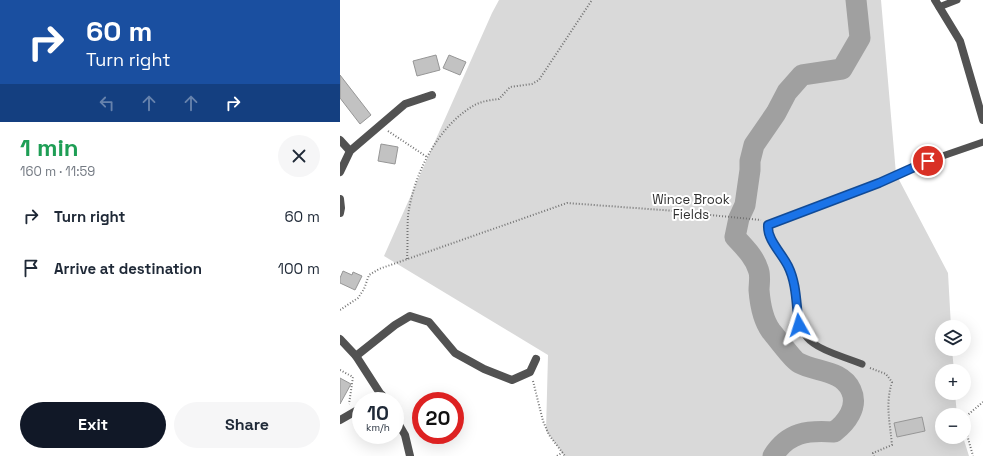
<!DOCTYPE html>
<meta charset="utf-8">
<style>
:root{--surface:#fff;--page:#f6f6f7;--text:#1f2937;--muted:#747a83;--accent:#111827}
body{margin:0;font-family:"Space Grotesk",sans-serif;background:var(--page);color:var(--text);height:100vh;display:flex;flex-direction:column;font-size:15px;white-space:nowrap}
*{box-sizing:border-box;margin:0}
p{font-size:13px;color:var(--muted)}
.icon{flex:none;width:22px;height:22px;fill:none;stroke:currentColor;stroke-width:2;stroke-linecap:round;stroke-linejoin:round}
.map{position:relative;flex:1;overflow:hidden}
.sheet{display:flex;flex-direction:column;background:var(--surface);width:340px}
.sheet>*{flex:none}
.banner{background:#1a4fa0;color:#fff;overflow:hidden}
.tools{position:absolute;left:595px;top:320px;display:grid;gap:8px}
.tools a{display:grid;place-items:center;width:36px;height:36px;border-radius:50%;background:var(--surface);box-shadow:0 4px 16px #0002;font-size:20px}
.speed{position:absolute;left:12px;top:392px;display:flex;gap:8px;font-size:20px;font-weight:700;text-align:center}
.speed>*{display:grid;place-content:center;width:52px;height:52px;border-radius:50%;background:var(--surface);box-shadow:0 4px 16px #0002;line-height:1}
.speed small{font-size:10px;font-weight:400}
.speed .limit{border:6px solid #d22;background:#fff;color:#111}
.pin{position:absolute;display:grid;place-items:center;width:34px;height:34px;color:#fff;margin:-17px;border:2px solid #fff;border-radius:50%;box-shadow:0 1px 4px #0007}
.me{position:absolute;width:44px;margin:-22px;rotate:354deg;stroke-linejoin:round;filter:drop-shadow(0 0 3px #0008)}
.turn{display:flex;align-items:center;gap:14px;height:84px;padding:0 20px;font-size:18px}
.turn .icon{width:52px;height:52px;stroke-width:2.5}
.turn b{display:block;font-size:28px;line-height:34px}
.lanes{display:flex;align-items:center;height:38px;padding:0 20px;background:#0003;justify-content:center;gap:20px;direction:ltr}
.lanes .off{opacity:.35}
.round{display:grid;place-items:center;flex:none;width:42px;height:42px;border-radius:21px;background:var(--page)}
.headline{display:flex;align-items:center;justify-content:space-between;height:68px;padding:0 20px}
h1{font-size:24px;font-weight:800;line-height:30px;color:#1e9e55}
.cta{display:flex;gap:8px;margin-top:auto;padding:8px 20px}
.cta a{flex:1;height:46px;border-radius:24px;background:var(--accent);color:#fff;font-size:16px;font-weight:800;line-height:46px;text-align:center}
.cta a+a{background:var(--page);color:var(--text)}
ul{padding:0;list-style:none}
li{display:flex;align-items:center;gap:12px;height:52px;padding:0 20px}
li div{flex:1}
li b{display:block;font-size:15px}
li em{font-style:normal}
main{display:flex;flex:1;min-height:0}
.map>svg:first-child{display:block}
.green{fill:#d9d9d9}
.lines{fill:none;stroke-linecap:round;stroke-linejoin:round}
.river{stroke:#a0a0a0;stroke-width:21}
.building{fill:#c2c2c2;stroke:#969696}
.path{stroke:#747474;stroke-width:2;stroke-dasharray:1 2;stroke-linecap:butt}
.service{stroke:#525252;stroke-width:7}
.minor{stroke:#525252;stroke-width:8}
.tertiary{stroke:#525252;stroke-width:8}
.route-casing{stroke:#114b97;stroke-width:10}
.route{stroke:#1a73e8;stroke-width:7}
.labels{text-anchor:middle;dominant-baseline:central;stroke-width:4;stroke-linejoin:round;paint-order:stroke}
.park-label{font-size:13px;fill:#303030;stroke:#fff}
</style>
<main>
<section class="sheet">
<div class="banner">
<div class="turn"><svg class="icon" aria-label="right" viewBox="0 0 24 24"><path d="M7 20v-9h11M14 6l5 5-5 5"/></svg><div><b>60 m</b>Turn right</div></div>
<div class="lanes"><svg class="icon off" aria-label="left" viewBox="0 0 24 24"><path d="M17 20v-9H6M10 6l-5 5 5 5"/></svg><svg class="icon off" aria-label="ahead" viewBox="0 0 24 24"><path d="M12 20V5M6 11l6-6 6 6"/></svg><svg class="icon off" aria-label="ahead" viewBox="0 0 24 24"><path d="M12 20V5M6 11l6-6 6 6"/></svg><svg class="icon" aria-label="right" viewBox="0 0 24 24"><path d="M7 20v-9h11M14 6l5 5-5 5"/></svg></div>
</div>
<div class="headline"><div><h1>1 min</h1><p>160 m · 11:59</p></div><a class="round"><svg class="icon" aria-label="close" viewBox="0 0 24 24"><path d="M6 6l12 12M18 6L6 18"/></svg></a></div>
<ul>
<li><svg class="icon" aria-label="right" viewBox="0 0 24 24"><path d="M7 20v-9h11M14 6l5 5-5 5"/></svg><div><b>Turn right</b></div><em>60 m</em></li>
<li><svg class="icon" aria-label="arrive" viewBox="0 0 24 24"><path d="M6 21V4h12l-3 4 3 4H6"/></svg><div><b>Arrive at destination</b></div><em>100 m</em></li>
</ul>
<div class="cta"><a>Exit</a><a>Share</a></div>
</section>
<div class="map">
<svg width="643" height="456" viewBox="0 0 643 456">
<rect width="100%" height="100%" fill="#fff"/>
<!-- green -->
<path class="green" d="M159 0H541L556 174 608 273 611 327H602V349H612L614 371H602V393H615L617 415H602V437H623L629 456H225L206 431 208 355 44 256 152 13Z"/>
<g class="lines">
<!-- river -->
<path class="river" d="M433 456C448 432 468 430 494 432 506 423 519 407 511 390 502 370 476 372 459 363 454 361 436 337 431 331 423 320 420 303 419 290 419 284 421 275 418 269 414 256 404 247 395 237L399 218 405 205 410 170V161L414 145 436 113 447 92 462 75 502 69 520 38 516 0"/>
</g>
<!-- building -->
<path class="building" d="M96 55 100 70 77 76 73 61Z
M109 55 126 62 120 75 103 68Z
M0 75 31 115 20 124 0 98Z
M41 144 58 147 55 164 38 161Z
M3 271 12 275 13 272 22 276 15 290 0 283V278Z
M0 378 11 384 0 404Z
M582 417 585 431 557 437 554 423Z"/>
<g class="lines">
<!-- path -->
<path class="path" d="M48 131 87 157
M67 259C68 245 67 230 68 216 73 176 97 127 133 106 141 101 151 100 159 99L170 87 192 84 199 80 252 0
M0 310 18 298 24 289 29 275 39 269 227 203 363 213 370 215 421 220
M530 368 546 374 552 382C545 405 550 422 552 445L533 453 534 456
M0 370 13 377 9 404
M193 381 203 421 209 435 225 456
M624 418 643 402
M624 424 633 456
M217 456 223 452"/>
<!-- service -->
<path class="service" d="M599 7 617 0
M522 364C494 352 461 350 457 313 455 297 455 282 449 268 444 256 432 244 428 234 427 231 428 227 428 225L539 183 588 161 643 142"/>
<!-- minor -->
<path class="minor" d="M595 0 620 41 643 120
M0 140 10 151
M0 172 10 151 65 104 92 95
M0 199 1 208 0 213
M16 356 55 325 70 316 89 322 115 353 144 369 172 380 190 372 196 359
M33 401 42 395
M0 420 21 408"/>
<!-- tertiary -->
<path class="tertiary" d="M0 339 16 356 45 401
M55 418 65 435 70 456"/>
</g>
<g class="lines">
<!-- route casing -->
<g class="route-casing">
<path id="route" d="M459 325C456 305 457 284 448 266 441 252 427 240 428 225L539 183 588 161"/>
</g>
<!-- route -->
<use href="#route" class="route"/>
</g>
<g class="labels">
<!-- park labels -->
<g class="park-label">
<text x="351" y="199">Wince Brook<tspan x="351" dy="15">Fields</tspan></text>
</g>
</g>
</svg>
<div class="tools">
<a><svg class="icon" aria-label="layers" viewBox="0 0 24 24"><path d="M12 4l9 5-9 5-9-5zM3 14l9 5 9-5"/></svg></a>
<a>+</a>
<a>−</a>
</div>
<div class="speed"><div>10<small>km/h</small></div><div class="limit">20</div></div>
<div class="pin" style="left:588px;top:161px;background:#d93025"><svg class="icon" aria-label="arrive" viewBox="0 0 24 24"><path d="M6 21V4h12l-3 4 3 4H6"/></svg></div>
<svg class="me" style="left:459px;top:325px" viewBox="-20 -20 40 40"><path d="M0-17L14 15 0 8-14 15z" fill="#1a73e8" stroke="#fff" stroke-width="4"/></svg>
</div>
</main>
